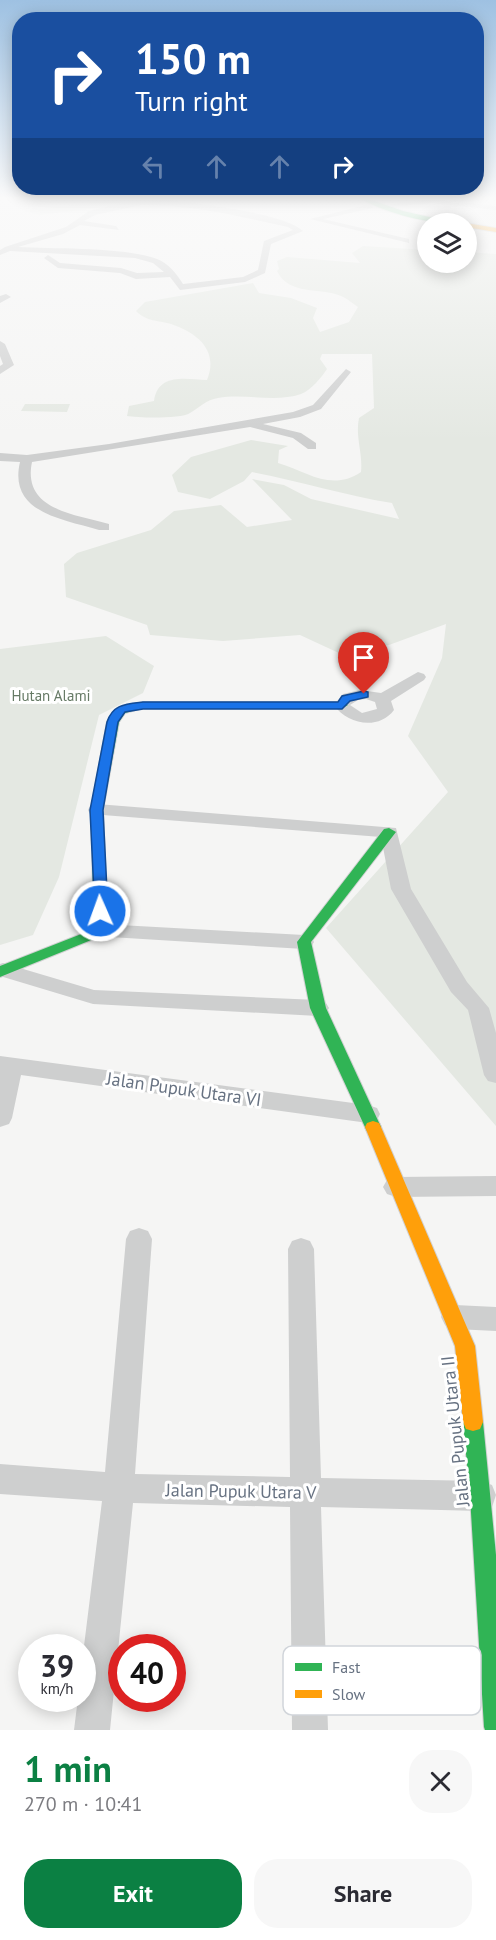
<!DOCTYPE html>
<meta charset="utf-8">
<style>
:root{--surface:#fff;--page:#f7f7f7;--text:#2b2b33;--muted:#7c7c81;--accent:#0b8043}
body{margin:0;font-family:"PT Sans",sans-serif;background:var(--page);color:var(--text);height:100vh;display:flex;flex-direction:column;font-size:22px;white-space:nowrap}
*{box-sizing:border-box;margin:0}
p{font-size:20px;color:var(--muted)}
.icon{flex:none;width:33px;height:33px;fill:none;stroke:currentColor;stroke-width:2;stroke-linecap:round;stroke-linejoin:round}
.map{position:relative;height:1730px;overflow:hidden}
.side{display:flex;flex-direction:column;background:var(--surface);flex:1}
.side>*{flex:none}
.top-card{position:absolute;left:12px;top:12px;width:472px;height:183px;border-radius:24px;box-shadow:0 3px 15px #0003;background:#1a4fa0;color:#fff;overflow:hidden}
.controls{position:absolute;left:417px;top:213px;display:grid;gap:12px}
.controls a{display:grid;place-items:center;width:60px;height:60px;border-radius:50%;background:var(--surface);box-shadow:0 3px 15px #0003;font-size:30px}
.speed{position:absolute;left:18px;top:1634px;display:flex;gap:12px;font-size:30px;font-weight:700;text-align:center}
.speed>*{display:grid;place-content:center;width:78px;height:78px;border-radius:50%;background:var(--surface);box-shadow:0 3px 15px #0003;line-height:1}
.speed small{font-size:15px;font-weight:400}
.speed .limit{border:9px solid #d22;background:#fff;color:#111}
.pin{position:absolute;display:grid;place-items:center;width:51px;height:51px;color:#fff;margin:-62px -26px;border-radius:50% 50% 50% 0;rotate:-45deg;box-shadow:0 0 6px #0007}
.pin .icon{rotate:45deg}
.me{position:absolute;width:66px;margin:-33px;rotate:358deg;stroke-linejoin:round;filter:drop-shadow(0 0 4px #0008)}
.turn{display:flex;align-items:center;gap:21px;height:126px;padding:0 24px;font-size:27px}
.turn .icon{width:78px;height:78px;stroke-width:2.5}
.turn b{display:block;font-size:42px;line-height:51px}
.lanes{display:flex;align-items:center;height:57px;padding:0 24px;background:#0003;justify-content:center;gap:30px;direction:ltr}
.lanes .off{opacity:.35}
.round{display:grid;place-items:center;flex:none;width:63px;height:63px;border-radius:24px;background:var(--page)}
.summary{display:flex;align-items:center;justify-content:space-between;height:102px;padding:0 24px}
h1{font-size:36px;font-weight:700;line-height:45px;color:var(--accent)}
.cta{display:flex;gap:12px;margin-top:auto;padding:12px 24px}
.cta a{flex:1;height:69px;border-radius:24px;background:var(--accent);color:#fff;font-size:24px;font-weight:700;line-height:69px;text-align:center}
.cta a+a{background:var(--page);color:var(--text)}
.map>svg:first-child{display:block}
.green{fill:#e4e8e2}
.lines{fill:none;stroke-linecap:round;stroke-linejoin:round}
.fast-casing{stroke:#d1d1d2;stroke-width:2}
.slow-casing{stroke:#d1d1d2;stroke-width:2}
.street{fill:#cecfcf;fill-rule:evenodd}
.fast{fill:#30b455;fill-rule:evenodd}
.slow{fill:#ff9f0a;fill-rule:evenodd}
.route{fill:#1a73e8;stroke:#114b97;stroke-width:1.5}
.labels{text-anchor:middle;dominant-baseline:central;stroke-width:6;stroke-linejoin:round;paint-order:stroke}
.park-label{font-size:15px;fill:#667a65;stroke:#fff}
.near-street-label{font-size:18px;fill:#677282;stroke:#fff}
.key{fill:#fff;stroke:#d1d5da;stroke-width:1.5}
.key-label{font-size:16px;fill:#677282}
</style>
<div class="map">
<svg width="496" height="1730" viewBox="0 0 496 1730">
<rect width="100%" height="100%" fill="#f5f5f4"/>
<!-- green -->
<path class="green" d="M123 199 162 200 40 215 23 211Z
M363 246 427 250 428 262H466L467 252 496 254V1126L326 928 448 792 408 736 442 658 446 624 389 645 341 654 300 635 223 641 150 635 147 625 66 597 64 564 77 553 151 530 174 511 221 505 247 527 292 520 252 479 284 485 311 499 399 519 392 503C344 495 299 481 252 472L244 481 210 499 178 492 172 475 191 457 251 440 288 446 279 450 278 463C308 472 331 492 361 472 363 453 355 437 359 418L374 408 372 354H322L320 359 327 369C321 378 311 390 301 394 275 403 245 393 218 398 206 400 200 407 190 413 181 419 139 418 127 416L129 406 154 401C158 373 185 379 207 380 219 351 198 333 171 324 157 320 147 322 136 311L145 302 253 283 259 293 291 298 317 308 313 318 320 332 349 322 358 307C353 304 347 298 341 296 320 287 289 296 277 271L279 269 277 261 287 257 360 263 352 253Z
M25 404H70L67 412 21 411Z
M106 636 154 666 143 693 99 715 59 877 33 935 0 945V649Z"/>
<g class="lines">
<!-- fast casing -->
<g class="fast-casing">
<path id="fast" d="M361 199H369L403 211 460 224C429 224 389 214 361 199Z
M143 702H342L348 705 342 708H143L125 713 119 722 103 810 108 931 106 934 0 977V966L94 929 91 810 107 722 117 708Z
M389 828 396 832 311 942 326 1008 381 1127 379 1131 373 1133 367 1131 365 1127 310 1008 297 942 384 829Z
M473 1413 480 1415 483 1422 496 1555V1730H485L484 1727 470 1496 463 1422 466 1415Z"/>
</g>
<!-- slow casing -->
<g class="slow-casing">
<path id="slow" d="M466 223 496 228V232L466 227Z
M373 1121 379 1123 381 1127 475 1346 483 1422 480 1429 473 1431 466 1429 463 1422 455 1346 365 1127 367 1123Z"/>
</g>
<!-- street -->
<path class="street" d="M433 199 496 206V210L432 203 380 208 376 206Z
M166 200C195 203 285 213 303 231L271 244 265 273 245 282 180 290 170 277 136 279 120 273 58 268 44 258 48 255 60 263 121 268 137 273 164 272 153 263 135 258 10 251 0 255V250L5 247 66 227 89 211 117 204ZM141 205C192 205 239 216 288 227L293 230 264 241 258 270 243 277 183 284C177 274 168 263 157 259 125 247 55 249 18 247L63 234 80 225 119 230 116 226 84 221 95 215Z
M370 204 373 208 323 219 409 239V243L310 219Z
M6 294 11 297 0 303V296Z
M0 341 5 344 14 365 0 374V366L3 364 0 356Z
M346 369 351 372 321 409 300 417 263 424 301 433 316 443V449H308L293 438 250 427 32 462C22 510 74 514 109 524V530H99C63 519 8 513 20 462L0 461V453L27 455 109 444 293 412 313 405Z
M418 672 424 674 426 677 424 680 391 701 394 710C378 731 347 724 334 705L343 694 360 690 381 693ZM366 699 375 702 377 709 362 713 350 705 358 700Z
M97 804 396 828 411 889 467 982 489 1008 496 1033V1083L488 1081 484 1075 468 1010 451 992 391 889 381 837 90 814 88 810 90 806Z
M101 924 304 935 311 937 314 942 311 947 304 949 94 936 91 931 94 926Z
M3 963 94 990 318 1000 326 1003 329 1008 326 1013 318 1016 93 1004 0 976V964Z
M0 1056 368 1105 377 1108 380 1114 377 1120 368 1123 21 1075 12 1118 9 1124 0 1127Z
M496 1176V1196L396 1197 387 1194 383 1187 387 1180 396 1177Z
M139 1228 148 1231 152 1239 135 1474 290 1477 288 1249 292 1241 301 1238 310 1241 314 1249 321 1478 481 1481 492 1485 496 1495 492 1507 481 1511 321 1507 328 1730H292L290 1507 133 1503 110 1730H74L78 1698H82V1662L102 1501 0 1494V1464L105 1472 126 1239 130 1231Z
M455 1305 496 1307V1331L455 1329 445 1325 441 1317 445 1309Z"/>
<!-- fast -->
<use href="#fast" class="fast"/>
<!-- slow -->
<use href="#slow" class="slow"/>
</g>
<!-- sky -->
<linearGradient id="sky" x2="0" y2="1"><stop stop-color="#9ec1e2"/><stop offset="0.45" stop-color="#fafafa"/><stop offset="1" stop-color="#fafafa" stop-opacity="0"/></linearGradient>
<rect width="496" height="441" fill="url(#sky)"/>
<!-- route -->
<path class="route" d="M364 691 368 692V697L350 701 342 709H143L125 712 118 722 103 810 108 911 106 914H95L90 810 107 722C113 704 126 704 143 702H338L342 696Z"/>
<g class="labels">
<!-- park labels -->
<g class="park-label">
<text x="51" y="695">Hutan Alami</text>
</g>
<!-- near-street labels -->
<g class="near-street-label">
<text transform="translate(184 1089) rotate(8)">Jalan Pupuk Utara VI</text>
<text transform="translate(455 1431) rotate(-96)">Jalan Pupuk Utara II</text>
<text transform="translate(241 1491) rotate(1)">Jalan Pupuk Utara V</text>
</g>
</g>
<!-- legend -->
<rect x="283" y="1646" width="198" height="69" rx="9" class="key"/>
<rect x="295" y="1663" width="27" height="8" fill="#30b455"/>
<rect x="295" y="1690" width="27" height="8" fill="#ff9f0a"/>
<g class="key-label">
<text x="332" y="1673">Fast</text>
<text x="332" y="1700">Slow</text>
</g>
</svg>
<div class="controls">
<a><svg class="icon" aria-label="layers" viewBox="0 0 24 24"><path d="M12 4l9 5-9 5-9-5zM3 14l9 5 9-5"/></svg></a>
</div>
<div class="speed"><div>39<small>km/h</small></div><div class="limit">40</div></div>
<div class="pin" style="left:364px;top:694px;background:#d93025"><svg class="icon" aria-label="arrive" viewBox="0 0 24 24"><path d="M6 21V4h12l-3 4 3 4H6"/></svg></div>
<svg class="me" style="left:100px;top:911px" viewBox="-20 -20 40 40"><circle r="17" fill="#1a73e8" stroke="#fff" stroke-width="3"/><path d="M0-11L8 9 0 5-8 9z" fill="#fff"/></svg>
<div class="top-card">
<div class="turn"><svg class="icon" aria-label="right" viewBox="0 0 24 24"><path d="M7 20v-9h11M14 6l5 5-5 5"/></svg><div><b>150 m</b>Turn right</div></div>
<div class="lanes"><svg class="icon off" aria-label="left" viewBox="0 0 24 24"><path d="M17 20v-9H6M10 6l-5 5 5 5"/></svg><svg class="icon off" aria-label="ahead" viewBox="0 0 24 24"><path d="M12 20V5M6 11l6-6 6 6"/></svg><svg class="icon off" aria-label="ahead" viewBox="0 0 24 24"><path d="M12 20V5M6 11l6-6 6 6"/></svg><svg class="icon" aria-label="right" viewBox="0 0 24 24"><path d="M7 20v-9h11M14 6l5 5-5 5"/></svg></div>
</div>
</div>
<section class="side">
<div class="summary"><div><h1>1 min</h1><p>270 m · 10:41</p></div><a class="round"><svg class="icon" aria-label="close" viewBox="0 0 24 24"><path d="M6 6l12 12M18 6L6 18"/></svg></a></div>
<div class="cta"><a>Exit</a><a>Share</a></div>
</section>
